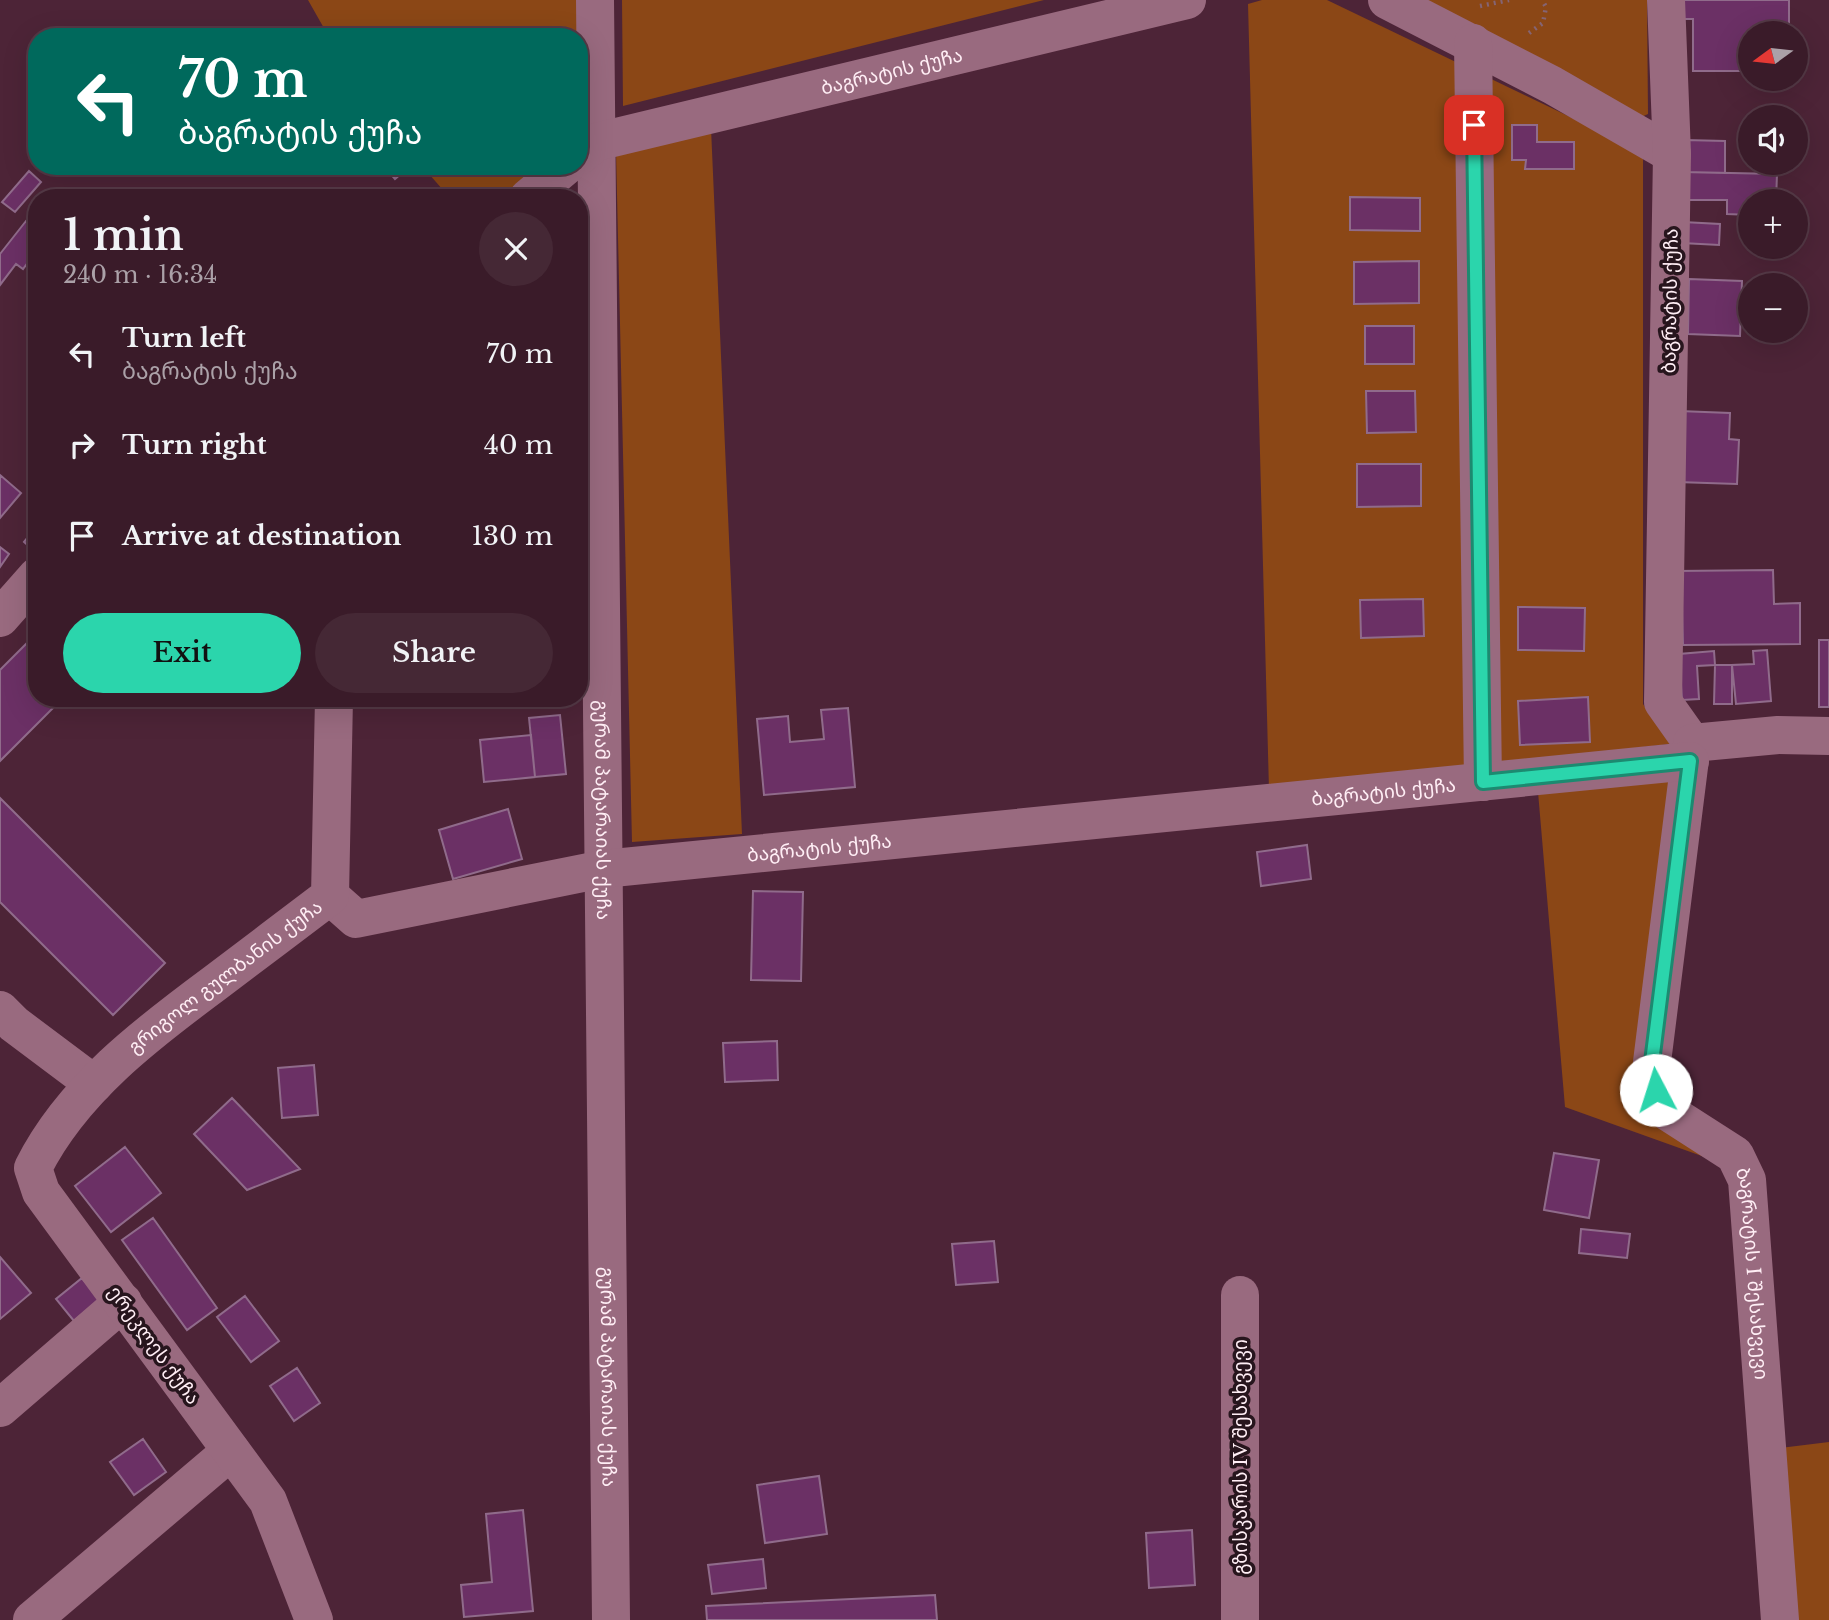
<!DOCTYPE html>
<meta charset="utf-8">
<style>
:root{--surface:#3a1b29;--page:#452835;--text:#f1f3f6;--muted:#aba1a8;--line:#543946;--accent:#2bd5ac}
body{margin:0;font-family:"Libre Baskerville","Noto Sans Georgian",serif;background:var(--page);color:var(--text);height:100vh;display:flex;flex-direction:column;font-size:26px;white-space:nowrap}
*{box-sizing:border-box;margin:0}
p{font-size:23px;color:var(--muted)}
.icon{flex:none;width:38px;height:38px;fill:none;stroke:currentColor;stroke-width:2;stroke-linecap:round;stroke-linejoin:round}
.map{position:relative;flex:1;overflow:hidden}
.sheet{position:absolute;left:28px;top:189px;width:560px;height:518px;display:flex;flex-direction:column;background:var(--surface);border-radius:28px;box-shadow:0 7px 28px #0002,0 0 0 2px var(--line)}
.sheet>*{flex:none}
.hud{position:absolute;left:28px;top:28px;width:560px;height:147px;border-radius:28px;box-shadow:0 7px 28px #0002,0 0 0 2px var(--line);background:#00695c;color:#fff;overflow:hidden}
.needle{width:46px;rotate:255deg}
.fabs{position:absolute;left:1738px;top:21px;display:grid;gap:14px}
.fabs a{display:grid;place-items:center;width:70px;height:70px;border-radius:50%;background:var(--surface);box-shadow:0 7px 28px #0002,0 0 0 2px var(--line);font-size:35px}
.pin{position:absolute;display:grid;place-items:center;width:60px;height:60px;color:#fff;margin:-30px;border-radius:14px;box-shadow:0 4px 10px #0006}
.me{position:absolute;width:77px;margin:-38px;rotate:355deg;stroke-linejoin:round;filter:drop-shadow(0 0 5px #0008)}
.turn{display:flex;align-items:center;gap:24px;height:147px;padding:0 35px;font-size:32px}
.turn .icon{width:91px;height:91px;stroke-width:2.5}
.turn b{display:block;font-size:49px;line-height:60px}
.round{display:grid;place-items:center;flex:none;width:74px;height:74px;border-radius:37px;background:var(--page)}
.head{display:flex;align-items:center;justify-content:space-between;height:119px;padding:0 35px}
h1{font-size:42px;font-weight:600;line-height:52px}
.primary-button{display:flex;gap:14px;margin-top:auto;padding:14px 35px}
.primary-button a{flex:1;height:80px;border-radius:42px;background:var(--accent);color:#111;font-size:28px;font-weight:600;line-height:80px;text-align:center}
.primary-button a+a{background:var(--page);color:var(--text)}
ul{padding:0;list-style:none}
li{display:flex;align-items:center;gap:21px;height:91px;padding:0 35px}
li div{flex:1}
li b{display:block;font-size:26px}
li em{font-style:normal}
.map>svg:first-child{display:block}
.green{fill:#8b4716}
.building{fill:#6b3065;stroke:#906b8b;stroke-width:2}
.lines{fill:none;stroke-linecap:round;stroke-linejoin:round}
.path{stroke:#856473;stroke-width:4.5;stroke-dasharray:2 5;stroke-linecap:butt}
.minor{stroke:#996a7f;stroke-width:38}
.route-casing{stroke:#1c8a70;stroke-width:18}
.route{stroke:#2bd5ac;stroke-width:12}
.labels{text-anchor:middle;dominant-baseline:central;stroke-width:7;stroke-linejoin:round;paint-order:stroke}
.street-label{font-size:19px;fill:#ffeef5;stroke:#27151d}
</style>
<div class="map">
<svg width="1829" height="1620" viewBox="0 0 1829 1620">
<rect width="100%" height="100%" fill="#4d2437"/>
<!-- green -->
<path class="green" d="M308 0H579V37H329Z
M622 0H1044L623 106Z
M1262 0H1327L1643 152V704L1670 744 1269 790 1248 4Z
M1406 0H1647L1648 114 1637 119Z
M711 128 742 834 632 842 616 151Z
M422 166H544L508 198H450Z
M1677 780 1642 1060 1724 1164 1565 1107 1538 792Z
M1829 1442V1620H1774L1763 1450Z"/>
<!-- building -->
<path class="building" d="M1683 0H1789V33H1750V71H1693V19H1683Z
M1512 125H1537V142H1574V169H1525L1526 160H1512Z
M1685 140 1725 141V173L1684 172Z
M384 166H410L395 179Z
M29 171 41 182 15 212 2 202Z
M1684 172 1777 174 1776 201H1750V215L1727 214V200H1684Z
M1350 197 1420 198V231L1350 230Z
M26 221 37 229V267L29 261 23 269 16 264 0 285V254Z
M1683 222 1720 224 1719 245 1682 243Z
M1419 261V303L1354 304V262Z
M1689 279 1742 281 1740 336 1688 334Z
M1365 326H1414V364H1365Z
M1366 391H1415L1416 432 1367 433Z
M1679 411 1730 413 1729 439 1739 440 1737 484 1677 482Z
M1357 464H1421V506L1357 507Z
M0 475 21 493 0 518Z
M37 526V546L33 550 24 542Z
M0 547 9 554 0 567Z
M1773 570 1774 604 1800 603V644L1683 645 1682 606 1676 571Z
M1423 599 1424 636 1361 638 1360 600Z
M1518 607 1585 608 1584 651 1518 650Z
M37 633V698H63L0 761V670Z
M1819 640H1829V707H1819Z
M1767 650 1771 701 1736 704 1732 665 1754 664 1753 651Z
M1714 651 1715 665 1697 666 1699 699 1682 700 1679 654Z
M1715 665H1732V704H1714Z
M1588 697 1590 742 1520 745 1518 701Z
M848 708 855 787 764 795 757 719 788 716 790 742 824 739 821 710Z
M560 715 566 774 535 777 529 718Z
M531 735 535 777 484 782 480 740Z
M0 798 165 963 113 1015 0 902Z
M508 809 522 859 453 879 439 830Z
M1307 845 1311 879 1261 886 1257 852Z
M753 891 803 892 801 981 751 980Z
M777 1041 778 1080 725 1082 723 1043Z
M314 1065 318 1115 282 1118 278 1068Z
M232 1098 300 1169 247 1190 194 1134Z
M125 1147 161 1193 111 1232 75 1186Z
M1554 1153 1599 1160 1589 1218 1544 1210Z
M153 1218 217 1308 187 1330 122 1240Z
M1581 1229 1630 1234 1627 1258 1579 1253Z
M994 1241 998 1282 956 1285 952 1244Z
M0 1257 31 1293 0 1319Z
M82 1278 100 1299 74 1321 56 1299Z
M245 1296 279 1341 251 1362 217 1317Z
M297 1368 320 1403 294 1421 270 1386Z
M143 1439 166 1472 134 1495 110 1462Z
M819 1476 827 1534 765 1543 757 1485Z
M523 1510 533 1611 464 1617 461 1585 492 1582 486 1514Z
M1192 1530 1195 1585 1149 1588 1146 1533Z
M763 1559 766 1588 712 1594 708 1565Z
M935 1595 937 1620H707L706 1606Z"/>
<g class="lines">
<!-- path -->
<path class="path" d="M1480 6 1509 0
M1529 33 1543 23 1546 7 1542 0"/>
<!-- minor -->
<g class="minor">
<path id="s1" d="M595 0 611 1620"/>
<path d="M1387 0 1552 85 1672 154"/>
<path id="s2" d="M1666 0 1672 154 1663 702 1692 743 1652 1062 1656 1090 1668 1112 1735 1155 1747 1180 1780 1620"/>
<path d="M1473 43 1483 782"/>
<path id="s3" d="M579 156 596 142 1187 0"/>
<path d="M528 198 566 166"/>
<path d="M0 618 37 576"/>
<path d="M1692 743 1778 735 1829 736"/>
<path id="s4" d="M330 896 356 919 603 869 1690 761"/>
<path d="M0 1010 14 1024 94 1084"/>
<path d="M0 1408 123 1302"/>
<path d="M32 1620 231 1451"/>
<path id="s5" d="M314 1620 268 1501 41 1192 33 1168C72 1090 146 1034 215 983 253 954 292 925 330 896L334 698"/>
<path d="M1240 1620V1295"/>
</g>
</g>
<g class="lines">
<!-- route casing -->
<g class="route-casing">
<path id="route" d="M1474 125 1483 782 1690 761 1652 1062 1656 1090"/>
</g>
<!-- route -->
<use href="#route" class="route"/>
</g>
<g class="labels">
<!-- street labels -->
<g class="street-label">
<text stroke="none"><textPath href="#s3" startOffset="326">ბაგრატის ქუჩა</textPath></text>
<text transform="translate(1670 301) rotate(-89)">ბაგრატის ქუჩა</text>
<text stroke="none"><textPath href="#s4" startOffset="1071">ბაგრატის ქუჩა</textPath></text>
<text stroke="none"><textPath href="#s1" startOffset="810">გურამ პატარაიას ქუჩა</textPath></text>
<text stroke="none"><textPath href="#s4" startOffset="504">ბაგრატის ქუჩა</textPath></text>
<text stroke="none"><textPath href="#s5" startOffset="810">გრიგოლ გულბანის ქუჩა</textPath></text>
<text stroke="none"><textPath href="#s2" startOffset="1328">ბაგრატის I შესახვევი</textPath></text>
<text transform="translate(154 1345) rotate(54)">ერეკლეს ქუჩა</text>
<text stroke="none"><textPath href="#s1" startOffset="1377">გურამ პატარაიას ქუჩა</textPath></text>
<text transform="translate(1240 1457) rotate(-90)">გზისკარის IV შესახვევი</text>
</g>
</g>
</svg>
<div class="fabs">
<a><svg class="needle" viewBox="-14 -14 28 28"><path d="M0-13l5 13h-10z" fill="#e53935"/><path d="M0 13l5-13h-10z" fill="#aba1a8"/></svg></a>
<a><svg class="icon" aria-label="sound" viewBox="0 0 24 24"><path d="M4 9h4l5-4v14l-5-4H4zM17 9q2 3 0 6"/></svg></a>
<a>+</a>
<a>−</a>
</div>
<div class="pin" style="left:1474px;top:125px;background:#d93025"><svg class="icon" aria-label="arrive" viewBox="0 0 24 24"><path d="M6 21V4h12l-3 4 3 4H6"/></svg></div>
<svg class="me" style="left:1656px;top:1090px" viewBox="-20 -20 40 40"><circle r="19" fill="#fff"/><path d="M0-13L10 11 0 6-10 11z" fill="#2bd5ac"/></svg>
<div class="hud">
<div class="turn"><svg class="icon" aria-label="left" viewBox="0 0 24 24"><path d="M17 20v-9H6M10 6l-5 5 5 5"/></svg><div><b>70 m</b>ბაგრატის ქუჩა</div></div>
</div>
<section class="sheet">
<div class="head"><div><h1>1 min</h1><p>240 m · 16:34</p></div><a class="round"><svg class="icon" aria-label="close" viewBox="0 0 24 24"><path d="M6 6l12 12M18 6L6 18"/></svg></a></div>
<ul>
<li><svg class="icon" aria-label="left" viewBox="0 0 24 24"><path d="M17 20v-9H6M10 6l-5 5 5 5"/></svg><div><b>Turn left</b><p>ბაგრატის ქუჩა</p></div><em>70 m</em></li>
<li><svg class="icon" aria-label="right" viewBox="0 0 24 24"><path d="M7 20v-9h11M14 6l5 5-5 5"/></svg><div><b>Turn right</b></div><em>40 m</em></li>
<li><svg class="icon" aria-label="arrive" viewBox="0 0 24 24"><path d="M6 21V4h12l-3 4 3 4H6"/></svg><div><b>Arrive at destination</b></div><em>130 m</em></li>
</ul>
<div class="primary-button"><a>Exit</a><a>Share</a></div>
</section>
</div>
